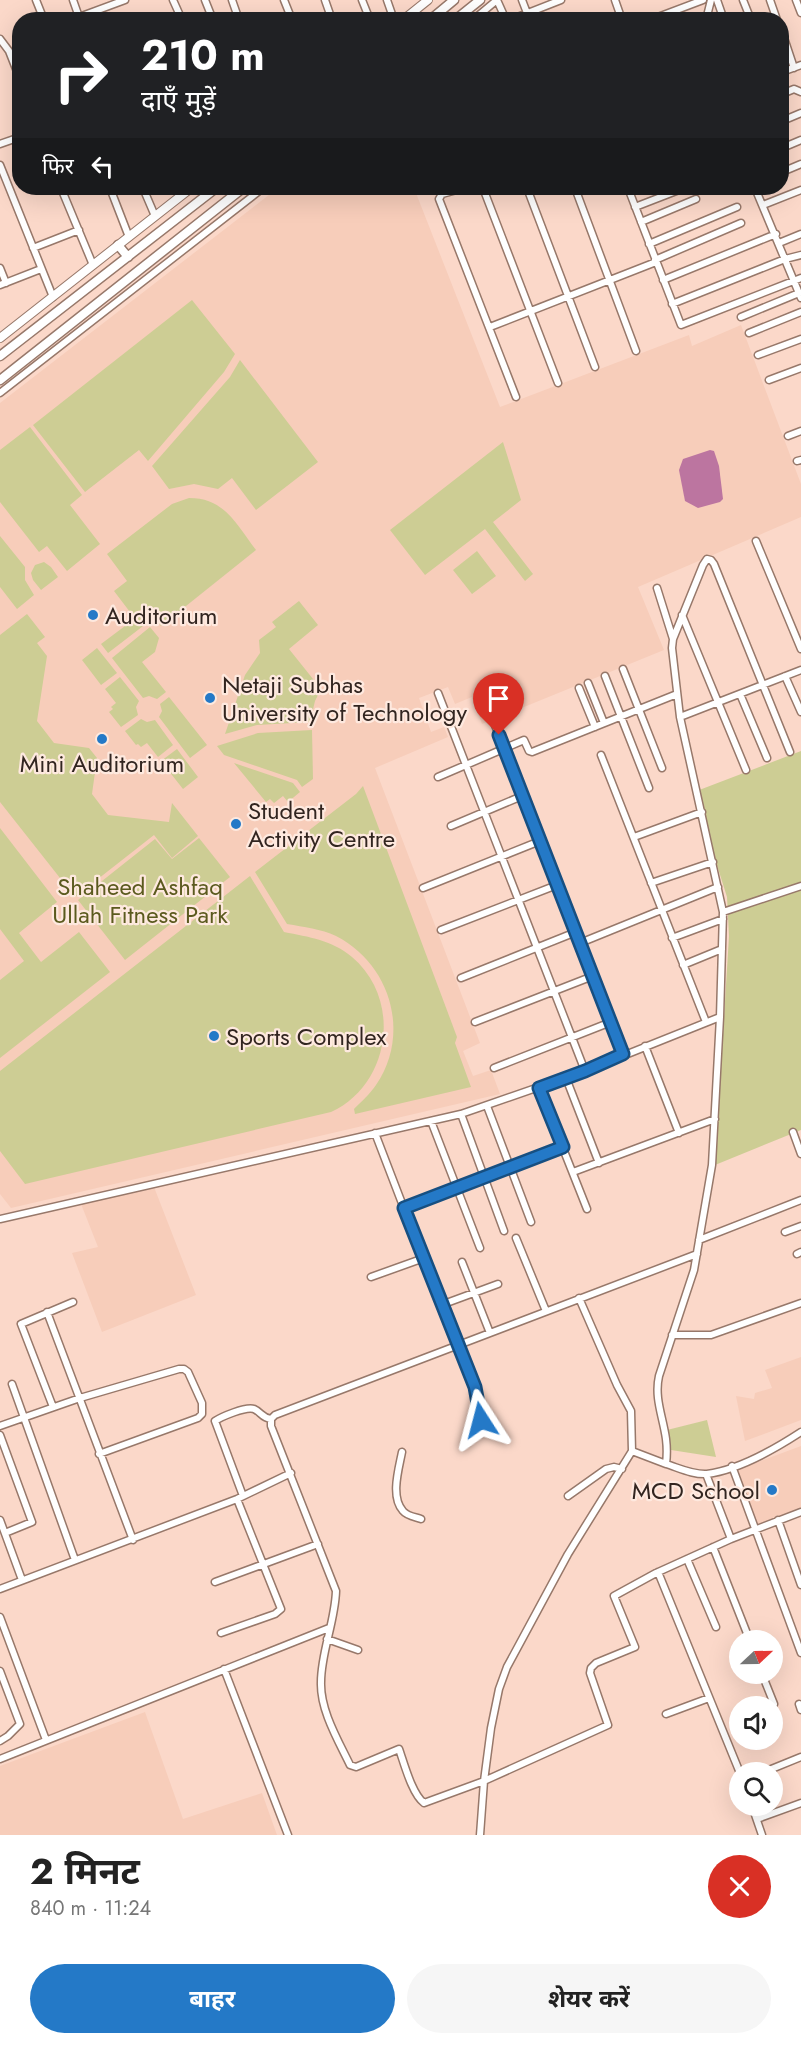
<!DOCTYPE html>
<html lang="hi">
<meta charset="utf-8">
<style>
:root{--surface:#fff;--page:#f6f6f6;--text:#222;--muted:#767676;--accent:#2479c7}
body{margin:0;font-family:Jost,"Noto Sans Devanagari",sans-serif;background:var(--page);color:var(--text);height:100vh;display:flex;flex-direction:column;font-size:22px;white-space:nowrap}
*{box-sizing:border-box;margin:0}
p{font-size:20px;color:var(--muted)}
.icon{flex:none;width:33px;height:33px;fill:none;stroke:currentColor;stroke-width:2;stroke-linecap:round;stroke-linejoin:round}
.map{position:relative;height:1835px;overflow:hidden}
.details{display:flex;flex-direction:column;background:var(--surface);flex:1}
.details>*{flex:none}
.top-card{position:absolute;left:12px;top:12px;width:777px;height:183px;border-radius:24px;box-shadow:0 6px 24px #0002;background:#202124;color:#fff;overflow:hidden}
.needle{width:39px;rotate:68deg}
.tools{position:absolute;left:729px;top:1630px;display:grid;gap:12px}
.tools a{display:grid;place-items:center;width:54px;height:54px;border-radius:50%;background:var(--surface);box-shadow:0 6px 24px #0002;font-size:30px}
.pin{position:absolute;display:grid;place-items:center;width:51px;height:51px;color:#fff;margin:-62px -26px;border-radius:50% 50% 50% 0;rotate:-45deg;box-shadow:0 0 6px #0007}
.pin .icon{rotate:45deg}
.me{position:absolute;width:66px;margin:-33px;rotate:351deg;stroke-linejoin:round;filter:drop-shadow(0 0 4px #0008)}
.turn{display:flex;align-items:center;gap:21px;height:126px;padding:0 30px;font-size:27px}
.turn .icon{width:78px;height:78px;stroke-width:2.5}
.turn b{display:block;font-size:42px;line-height:51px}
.then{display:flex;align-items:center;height:57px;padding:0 30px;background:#0003;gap:12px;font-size:22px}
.round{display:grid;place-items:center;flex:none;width:63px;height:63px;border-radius:32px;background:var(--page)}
.head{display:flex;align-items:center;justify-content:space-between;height:102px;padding:0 30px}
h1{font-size:36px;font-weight:700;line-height:45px}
.cta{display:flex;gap:12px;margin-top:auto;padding:12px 30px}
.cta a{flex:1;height:69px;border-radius:36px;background:var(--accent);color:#fff;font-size:24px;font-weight:700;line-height:69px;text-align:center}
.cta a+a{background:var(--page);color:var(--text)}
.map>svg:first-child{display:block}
.built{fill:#f7cdba}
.green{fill:#cdcd94}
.water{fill:#bc75a0}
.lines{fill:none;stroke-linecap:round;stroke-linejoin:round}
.minor-casing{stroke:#97786a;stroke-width:9}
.tertiary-casing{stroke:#97786a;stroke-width:10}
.secondary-casing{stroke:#97786a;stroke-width:11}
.minor{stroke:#fff;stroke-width:6}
.tertiary{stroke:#fff;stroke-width:8}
.secondary{stroke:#fff;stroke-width:8}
.route-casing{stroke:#174f81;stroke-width:15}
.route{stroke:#2479c7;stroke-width:10}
.poi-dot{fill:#2479c7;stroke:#fee9df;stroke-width:2}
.labels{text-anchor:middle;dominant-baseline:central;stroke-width:4.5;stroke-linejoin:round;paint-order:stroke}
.poi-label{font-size:24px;fill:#322520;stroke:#fee9df;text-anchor:start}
.park-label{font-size:24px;fill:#5b5a1e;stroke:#fee9df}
</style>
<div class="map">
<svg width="801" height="1835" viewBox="0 0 801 1835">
<rect width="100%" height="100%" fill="#fbd8c9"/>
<!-- built -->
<path class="built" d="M278 188H414L500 407 689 335 692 346 741 325 801 484V517L638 587 664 650 482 724 472 697 455 704 448 687 419 698 431 732 444 727 448 737 375 768 480 1043 463 1051 473 1076 491 1070 500 1094 11 1208 0 1194V403Z
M154 1187 196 1295 102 1332 72 1253 98 1247 81 1204Z
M801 1357V1420L745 1441 736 1396 754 1399 755 1393 772 1388 765 1370Z
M801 1446V1509L756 1527 736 1470Z
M145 1712 183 1819 262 1793 277 1835H0V1766Z"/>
<!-- green -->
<path class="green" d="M192 300 235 354 224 372 148 461 139 450 85 492 33 425Z
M240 360 318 462 256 510 232 478 218 489 194 484 169 489 152 466 230 377Z
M30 427 82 495 70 505 100 544 67 571 47 546 39 552 0 502V450Z
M503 442 521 500 493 522 533 574 525 581 485 529 425 575 390 530Z
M189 498C225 498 236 524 256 550L161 626 146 606 133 616 114 591 127 581 107 554 172 504Z
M0 536 25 567V580L34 595 17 609 0 587Z
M477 551 496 576 472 594 453 570Z
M44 562 51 567 58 577 41 590 33 580 31 573 35 565Z
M299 601 318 625 289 649 321 689 315 701 310 722 257 725 225 734 245 675 260 653 259 640 276 627 272 622Z
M27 614 45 637 37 643 47 656 37 721 54 743 89 748 97 758 92 794 108 815 169 822 172 803 198 836 172 858 154 835 75 897 0 802V635Z
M141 614 147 623 108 653 101 644Z
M150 627 159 638 155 652 142 662 166 692 157 699 149 696 143 698 112 658Z
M97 648 117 673 101 685 82 660Z
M120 677 139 701 136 707 138 715 121 727 109 712 113 709 111 707 116 703 105 689Z
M169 697 207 745 190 758 159 717 162 711 160 704Z
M141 719 147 722 155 720 173 745 158 757 147 743 141 747 138 744 136 745 125 731Z
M312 730 313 779 302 787 297 780 224 755 217 746 258 733Z
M177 749 198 777 183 789 161 761Z
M801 751V1130L715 1165 729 936 727 897 694 792Z
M234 763 293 783 300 792 288 802 283 796 274 803 270 799 266 802Z
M363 786 457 1037 455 1043 471 1087 355 1114 354 1109C361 1102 370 1094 376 1085 411 1034 391 964 336 936 321 929 304 927 287 924L255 872 356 794Z
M0 828 57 902 19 933 41 962 79 932 110 972 0 1058V980L24 961 0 929Z
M199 838 230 877 125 960 78 900 155 839 172 859Z
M250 876 284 932C309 937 332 940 352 957 403 1000 390 1085 331 1112L25 1184 0 1151V1071Z
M707 1420 716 1457 671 1450 667 1430Z"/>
<!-- water -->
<path class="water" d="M710 450 714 451 719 466 723 499 720 502 698 508 685 501 679 470 683 459Z"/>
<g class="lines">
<!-- minor casing -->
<g class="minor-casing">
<path id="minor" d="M36 0 44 20
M73 0 79 17
M173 0 182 20
M205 0 213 20
M232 0 239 20
M284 0 292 20
M325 0 332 20
M362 0 370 20
M387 0 394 20
M497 0 506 20
M522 0 527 13
M615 0 622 20
M717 0 724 20
M743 0 751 20
M770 0 777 20
M796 0 801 13
M79 20V17L125 0
M473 20 497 0
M510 20 561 0
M650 20 703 0
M706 20 711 0
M782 32 794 68
M0 39 9 51 20 79
M782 72 801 65
M782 94 794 89 801 92
M782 121 801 113
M0 144 20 137
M782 148 801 140
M0 165 53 297
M782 172 801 164
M61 188 93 265
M110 188 129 237
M143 188 155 216
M464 188 442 194 439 199 516 397
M483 188 558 383
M527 188 595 367
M575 188 636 351
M628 188 681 325 801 278
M755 188 801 298
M763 205 801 190
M635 207 684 188
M641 222 696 199
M779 243 801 234
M649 244 737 207
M33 248 79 230
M655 260 741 223
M0 268 6 283
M663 280 776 234
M0 285 41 269
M672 304 785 259 801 255
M741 317 799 293
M490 327 656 262
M749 333 801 312
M758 355 801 339
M769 380 801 368
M0 393 263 188
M788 436 801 431
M797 461 801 460
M756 541 801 649
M657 588 673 639
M682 615 746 770
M623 669 662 768
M605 676 649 788
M785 676 801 712
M588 683 604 723
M579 688 595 727
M438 693 585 1071
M740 694 767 758
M680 717 801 670
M493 720 623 1054
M790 752 714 564 711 560 707 559 703 565 673 639 672 648 680 717 723 912 720 1017 712 1165 694 1270 659 1376C654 1398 663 1417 666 1439 667 1447 667 1456 666 1464 679 1468 693 1475 707 1474 738 1470 775 1449 801 1432
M601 755 706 1022
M438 777 524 740 529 751 532 752 677 694
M451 826 522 796
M634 837 702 812
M651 883 713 862
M423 888 540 841
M723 912 801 886
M441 930 557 885
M672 938 723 919
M580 943 718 887
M683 965 722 949
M461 978 576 932
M475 1022 593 976
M645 1046 679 1133
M494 1068 611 1022
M566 1078 599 1163
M539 1088 587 1209
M487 1106 531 1222
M461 1114 504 1231
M431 1121 480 1248
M793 1132 801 1154
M375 1133 441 1305 475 1387 481 1420
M573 1172 715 1119
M404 1208 563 1147
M0 1219 461 1114 585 1071 720 1017
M785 1232 801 1226
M516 1238 546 1311
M699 1240 801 1200
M797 1254 801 1252
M462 1262 490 1333
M371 1277 424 1258
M579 1298 617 1385 631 1411 632 1451 666 1464
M441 1305 498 1284
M47 1312 133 1540
M672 1335H711L801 1303
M12 1384 75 1560
M53 1407 21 1324 73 1302
M271 1419V1426L336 1591C335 1622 321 1652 321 1682 320 1710 338 1740 350 1765L356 1767 399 1749C404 1763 412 1794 424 1803L484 1781 608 1725 590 1673 591 1668 596 1663 635 1647 614 1596 656 1573 731 1539 706 1474
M271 1419 275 1415 697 1254
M0 1426 80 1398 179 1369H184L188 1372 202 1403V1414L198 1418 99 1454
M0 1435 32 1522 5 1533
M402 1452C399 1468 390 1497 403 1511 407 1516 415 1517 421 1519
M732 1466 801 1653
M243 1496 215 1421C221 1417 246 1406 254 1409 261 1412 262 1418 271 1419
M568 1496 606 1469 614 1467 622 1469
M0 1520 22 1580
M778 1520 801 1585
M731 1539 801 1512
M713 1547 750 1641
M687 1559 716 1627
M658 1572 740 1773
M215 1582 318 1544
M0 1589 237 1499 291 1473
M0 1617 46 1740
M221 1633 275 1614 281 1609 237 1499
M327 1639 358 1650
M224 1669 288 1835
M0 1671 20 1724 8 1736 0 1741
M762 1674 774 1704
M799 1704 801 1710
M666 1714 709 1698
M0 1759 329 1628
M769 1770 801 1757
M752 1806 762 1835
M757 1819 801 1803
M480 1835 484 1781 491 1728 499 1689 507 1667 568 1554 632 1451"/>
</g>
<!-- tertiary casing -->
<g class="tertiary-casing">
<path id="tertiary" d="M403 20 428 0
M0 338 191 188"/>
</g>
<!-- secondary casing -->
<g class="secondary-casing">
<path id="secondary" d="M430 20 454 0
M455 20 480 0
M118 245 128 257
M0 356 216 188
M0 380 243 188"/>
</g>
<!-- minor -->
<use href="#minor" class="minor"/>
<!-- tertiary -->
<use href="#tertiary" class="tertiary"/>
<!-- secondary -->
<use href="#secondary" class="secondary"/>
</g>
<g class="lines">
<!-- route casing -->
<g class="route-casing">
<path id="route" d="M481 1420 475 1387 404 1208 563 1147 539 1088 585 1071 623 1054 499 735"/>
</g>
<!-- route -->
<use href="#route" class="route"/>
</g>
<!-- markers -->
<g class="poi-dot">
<circle cx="93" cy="615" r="6"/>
<circle cx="210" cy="698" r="6"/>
<circle cx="102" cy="739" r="6"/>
<circle cx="236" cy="824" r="6"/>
<circle cx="214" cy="1036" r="6"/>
<circle cx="772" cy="1490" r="6"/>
</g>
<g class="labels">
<!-- poi labels -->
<g class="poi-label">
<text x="105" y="615">Auditorium</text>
<text x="222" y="684">Netaji Subhas<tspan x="222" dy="28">University of Technology</tspan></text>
<text x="102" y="763" text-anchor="middle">Mini Auditorium</text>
<text x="248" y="810">Student<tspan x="248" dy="28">Activity Centre</tspan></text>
<text x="226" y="1036">Sports Complex</text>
<text x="760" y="1490" text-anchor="end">MCD School</text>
</g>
<!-- park labels -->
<g class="park-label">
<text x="140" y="886">Shaheed Ashfaq<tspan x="140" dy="28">Ullah Fitness Park</tspan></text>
</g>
</g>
</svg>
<div class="tools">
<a><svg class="needle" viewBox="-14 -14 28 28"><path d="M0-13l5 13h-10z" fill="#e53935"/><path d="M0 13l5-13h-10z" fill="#767676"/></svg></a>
<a><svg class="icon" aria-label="sound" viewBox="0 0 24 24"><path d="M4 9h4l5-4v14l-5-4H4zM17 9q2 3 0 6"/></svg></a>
<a><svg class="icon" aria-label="search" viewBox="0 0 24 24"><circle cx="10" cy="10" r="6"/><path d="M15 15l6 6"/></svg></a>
</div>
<div class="pin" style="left:499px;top:735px;background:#d93025"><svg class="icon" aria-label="arrive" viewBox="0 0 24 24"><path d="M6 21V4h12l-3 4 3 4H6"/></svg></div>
<svg class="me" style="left:481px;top:1420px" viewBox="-20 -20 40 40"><path d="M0-17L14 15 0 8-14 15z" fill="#2479c7" stroke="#fff" stroke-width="4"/></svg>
<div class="top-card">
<div class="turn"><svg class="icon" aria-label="right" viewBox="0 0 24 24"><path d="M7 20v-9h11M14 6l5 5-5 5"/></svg><div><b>210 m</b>दाएँ मुड़ें</div></div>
<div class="then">फिर<svg class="icon" aria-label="left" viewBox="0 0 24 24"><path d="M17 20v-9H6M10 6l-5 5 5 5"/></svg></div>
</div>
</div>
<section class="details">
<div class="head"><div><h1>2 मिनट</h1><p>840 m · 11:24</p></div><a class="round" style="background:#d93025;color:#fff"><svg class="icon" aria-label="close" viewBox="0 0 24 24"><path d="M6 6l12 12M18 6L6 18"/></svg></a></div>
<div class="cta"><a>बाहर</a><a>शेयर करें</a></div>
</section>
